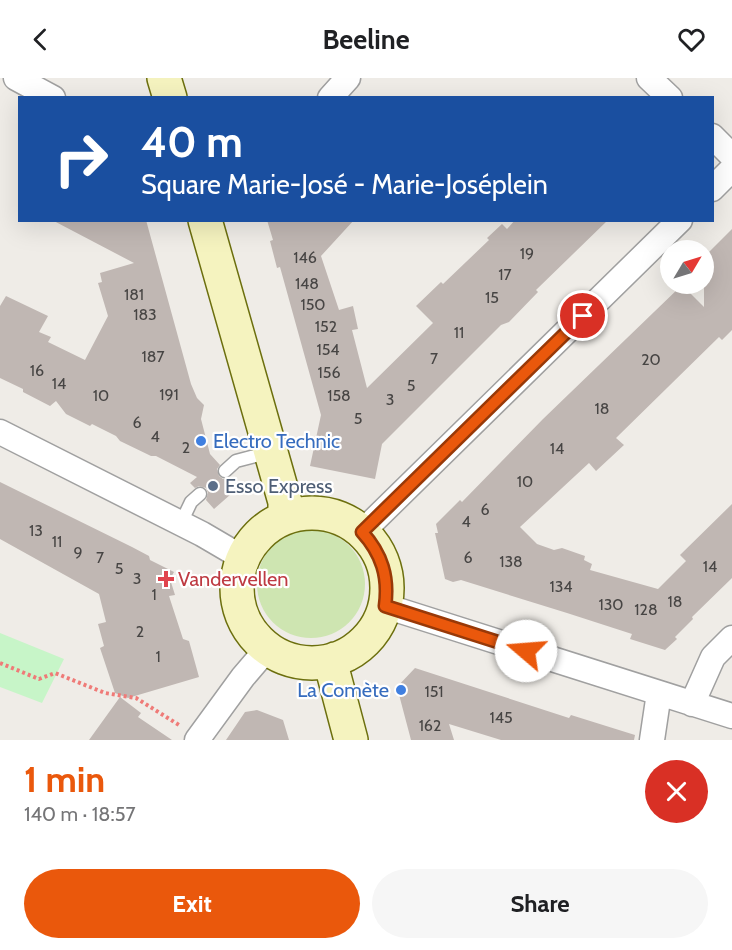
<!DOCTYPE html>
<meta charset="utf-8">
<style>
:root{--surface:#fff;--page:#f6f6f6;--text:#202124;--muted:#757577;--accent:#ea580c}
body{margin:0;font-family:Cabin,sans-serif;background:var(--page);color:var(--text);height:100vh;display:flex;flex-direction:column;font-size:22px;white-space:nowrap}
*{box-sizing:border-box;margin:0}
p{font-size:20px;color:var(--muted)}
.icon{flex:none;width:33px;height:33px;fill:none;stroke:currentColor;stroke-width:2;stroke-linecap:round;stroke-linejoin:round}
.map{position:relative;height:662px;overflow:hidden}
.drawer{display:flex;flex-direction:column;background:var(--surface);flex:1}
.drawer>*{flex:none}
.guide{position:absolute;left:18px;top:18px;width:696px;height:126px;border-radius:0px;box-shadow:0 6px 24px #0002;background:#1a4fa0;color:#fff;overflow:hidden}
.needle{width:39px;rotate:52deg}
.buttons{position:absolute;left:660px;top:162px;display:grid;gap:12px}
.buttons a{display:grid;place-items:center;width:54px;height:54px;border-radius:50%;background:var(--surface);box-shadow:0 6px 24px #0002;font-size:30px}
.pin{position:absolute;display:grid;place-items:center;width:51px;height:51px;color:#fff;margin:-26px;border:3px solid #fff;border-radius:50%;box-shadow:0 2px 6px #0007}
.me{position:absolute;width:66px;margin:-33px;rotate:288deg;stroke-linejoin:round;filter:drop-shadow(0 0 4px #0008)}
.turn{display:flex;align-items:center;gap:21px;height:126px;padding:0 24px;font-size:27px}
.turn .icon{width:78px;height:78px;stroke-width:2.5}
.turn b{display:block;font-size:42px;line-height:51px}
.round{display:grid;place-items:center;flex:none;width:63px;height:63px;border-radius:32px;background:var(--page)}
.head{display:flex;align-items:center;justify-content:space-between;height:102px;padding:0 24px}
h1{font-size:36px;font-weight:800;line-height:45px;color:var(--accent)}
.action{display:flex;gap:12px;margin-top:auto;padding:12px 24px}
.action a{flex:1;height:69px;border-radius:36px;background:var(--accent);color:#fff;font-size:24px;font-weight:800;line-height:69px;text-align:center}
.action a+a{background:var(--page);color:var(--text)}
header{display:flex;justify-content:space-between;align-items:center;height:78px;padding:0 24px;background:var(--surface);font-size:27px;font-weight:800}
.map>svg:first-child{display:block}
.grass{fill:#cee5b1}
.park{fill:#c7f5c8}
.building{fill:#c0b7b3}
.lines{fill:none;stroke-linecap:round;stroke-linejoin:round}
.lane-casing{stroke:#a0a0a0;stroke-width:15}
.street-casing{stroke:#a0a0a0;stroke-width:27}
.secondary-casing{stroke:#6c6f0e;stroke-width:36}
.path{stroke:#ef7b78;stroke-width:4;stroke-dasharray:3 3;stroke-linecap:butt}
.lane{stroke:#fff;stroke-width:12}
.street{stroke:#fff;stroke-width:24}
.secondary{stroke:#f5f3bf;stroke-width:33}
.route-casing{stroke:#983908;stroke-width:15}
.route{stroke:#ea580c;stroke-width:10}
.shop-dot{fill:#3f7fe0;stroke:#fff;stroke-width:2}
.service-dot{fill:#5c6f8a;stroke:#fff;stroke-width:2}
.health-dot{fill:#e0444e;stroke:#fff;stroke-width:2}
.labels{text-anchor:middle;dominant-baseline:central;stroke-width:4.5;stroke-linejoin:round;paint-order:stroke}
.number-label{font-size:16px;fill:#474544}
.shop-label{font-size:20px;fill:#366cbe;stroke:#fff;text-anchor:start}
.service-label{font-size:20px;fill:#4e5e75;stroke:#fff;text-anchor:start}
.health-label{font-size:20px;fill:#be3a42;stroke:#fff;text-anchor:start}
</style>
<header><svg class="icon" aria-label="back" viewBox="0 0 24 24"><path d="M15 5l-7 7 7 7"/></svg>Beeline<svg class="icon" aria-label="heart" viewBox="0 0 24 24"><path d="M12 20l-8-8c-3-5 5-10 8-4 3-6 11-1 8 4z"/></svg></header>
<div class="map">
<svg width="732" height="662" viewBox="0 0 732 662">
<rect width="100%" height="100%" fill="#efece7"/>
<!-- grass -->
<path class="grass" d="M257 506a54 54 0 1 1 108 0a54 54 0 1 1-108 0Z"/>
<!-- park -->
<path class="park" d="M0 555 64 581 42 625 0 609Z"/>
<!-- building -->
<path class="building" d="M52 142H146L191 306 197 320 204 327 201 341 210 376 220 387 217 391 219 398 223 401 231 399 239 409 214 431 206 422 208 415 206 410 199 408 195 410 190 405 197 399 156 378H151L120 363 116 358 92 346 90 348 66 336 56 323 50 328 23 314V311L0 300V228L6 218 48 238 39 254 51 259 48 264 85 282 108 238 98 205 102 204 100 195 134 185Z
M267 142H354L321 178 339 232 353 228 358 251 352 252 367 310 433 245 416 228 441 204 443 206 489 162 487 160 502 146 507 151 515 142H608L536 212 538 214 509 244 501 247 382 366 375 401 310 388 321 337 280 189 277 190 270 163 273 162Z
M732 151V252L722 262 719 259 616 360 624 367 596 393 589 385 520 449 537 466 554 472 562 470 585 478 584 482 592 486 590 492 658 511 686 483 680 477 732 426V500L692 539 693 541 675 559 677 561 665 572 630 561 632 556 567 535 461 502 453 504 445 501 435 455H438L436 446 460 422 462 424 543 341 682 207 704 229V179Z
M0 404 132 469 149 478 150 482 174 494 170 501 175 517 169 518 183 561 189 563 199 599 128 620 115 615 100 570 104 568 98 546 106 544 99 516 0 461Z
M415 590 569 640 571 637 635 657 634 662H501L449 646 454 662H411L397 609Z
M120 619 141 635 138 639 172 662H89Z
M257 632 283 642 289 662H226L245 634Z"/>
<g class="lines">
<!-- lane casing -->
<g class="lane-casing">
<path id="lane" d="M225 393 236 383 270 374
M181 445 191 424 200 416"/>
</g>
<!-- street casing -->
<g class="street-casing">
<path id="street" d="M16 0 53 20
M649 0 670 20
M330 20 348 0
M712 58 732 78
M712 111 732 91
M0 354 202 456 243 480
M362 454 680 142
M385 528 732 638
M692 626 713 579 732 560
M197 662 243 599 267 571
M652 662 659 615"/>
</g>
<!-- secondary casing -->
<g class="secondary-casing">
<path id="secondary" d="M164 0 170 20
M205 142 285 424V439
M237 510a75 75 0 1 1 150 0a75 75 0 1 1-150 0Z
M335 581 332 590 351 662"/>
</g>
<!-- path -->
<path class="path" d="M0 585 39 601 55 595 105 615 136 620 179 647"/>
<!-- lane -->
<use href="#lane" class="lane"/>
<!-- street -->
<use href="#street" class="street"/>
<!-- secondary -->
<use href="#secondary" class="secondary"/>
</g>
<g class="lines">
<!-- route casing -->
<g class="route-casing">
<path id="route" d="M526 573 385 528C389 499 382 476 362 454L583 238"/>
</g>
<!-- route -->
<use href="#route" class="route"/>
</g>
<!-- markers -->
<g class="shop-dot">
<circle cx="201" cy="363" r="6"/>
<circle cx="401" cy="612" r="6"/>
</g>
<circle class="service-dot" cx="213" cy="408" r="6"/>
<path class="health-dot" d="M163 492h6v6h6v6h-6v6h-6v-6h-6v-6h6z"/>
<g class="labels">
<!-- number labels -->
<g class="number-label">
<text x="527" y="175">19</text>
<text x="305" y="179">146</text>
<text x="505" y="196">17</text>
<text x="307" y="205">148</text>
<text x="134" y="216">181</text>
<text x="492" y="219">15</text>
<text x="313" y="226">150</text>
<text x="145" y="236">183</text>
<text x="326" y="248">152</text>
<text x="459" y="254">11</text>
<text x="328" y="271">154</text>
<text x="153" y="278">187</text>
<text x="434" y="280">7</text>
<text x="651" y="281">20</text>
<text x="37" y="292">16</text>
<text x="329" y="294">156</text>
<text x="59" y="305">14</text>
<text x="411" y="307">5</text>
<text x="169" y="316">191</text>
<text x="101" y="317">10</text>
<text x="339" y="317">158</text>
<text x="390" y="321">3</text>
<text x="602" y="330">18</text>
<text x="358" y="340">5</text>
<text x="137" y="344">6</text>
<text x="155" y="358">4</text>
<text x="186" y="369">2</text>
<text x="557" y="370">14</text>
<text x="525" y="403">10</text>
<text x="485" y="431">6</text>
<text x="466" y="443">4</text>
<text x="36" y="452">13</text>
<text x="57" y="463">11</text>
<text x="78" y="474">9</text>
<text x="100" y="479">7</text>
<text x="468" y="479">6</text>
<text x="511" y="483">138</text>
<text x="710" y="488">14</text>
<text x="119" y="490">5</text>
<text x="137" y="500">3</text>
<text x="561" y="508">134</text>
<text x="154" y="516">1</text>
<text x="675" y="523">18</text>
<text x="611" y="526">130</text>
<text x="646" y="531">128</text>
<text x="140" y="553">2</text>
<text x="158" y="578">1</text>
<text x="434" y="613">151</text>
<text x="501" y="639">145</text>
<text x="430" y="647">162</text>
</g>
<!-- shop labels -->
<g class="shop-label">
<text x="213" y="363">Electro Technic</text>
<text x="389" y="612" text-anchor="end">La Comète</text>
</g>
<!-- service labels -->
<g class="service-label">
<text x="225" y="408">Esso Express</text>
</g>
<!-- health labels -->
<g class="health-label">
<text x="178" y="501">Vandervellen</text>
</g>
</g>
</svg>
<div class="buttons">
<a><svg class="needle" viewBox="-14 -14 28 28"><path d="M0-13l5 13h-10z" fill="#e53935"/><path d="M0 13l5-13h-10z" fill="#757577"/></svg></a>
</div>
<div class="pin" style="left:583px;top:238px;background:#d93025"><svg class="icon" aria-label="arrive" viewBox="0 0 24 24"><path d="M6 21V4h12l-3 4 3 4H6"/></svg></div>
<svg class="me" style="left:526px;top:573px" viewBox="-20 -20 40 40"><circle r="19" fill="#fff"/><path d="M0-13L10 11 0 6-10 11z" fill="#ea580c"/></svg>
<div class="guide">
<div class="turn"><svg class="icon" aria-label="right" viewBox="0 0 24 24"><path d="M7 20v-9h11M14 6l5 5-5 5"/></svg><div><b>40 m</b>Square Marie-José - Marie-Joséplein</div></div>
</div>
</div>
<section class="drawer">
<div class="head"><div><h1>1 min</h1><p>140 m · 18:57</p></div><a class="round" style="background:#d93025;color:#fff"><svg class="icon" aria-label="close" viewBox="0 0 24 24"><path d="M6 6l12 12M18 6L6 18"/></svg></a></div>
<div class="action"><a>Exit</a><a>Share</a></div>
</section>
